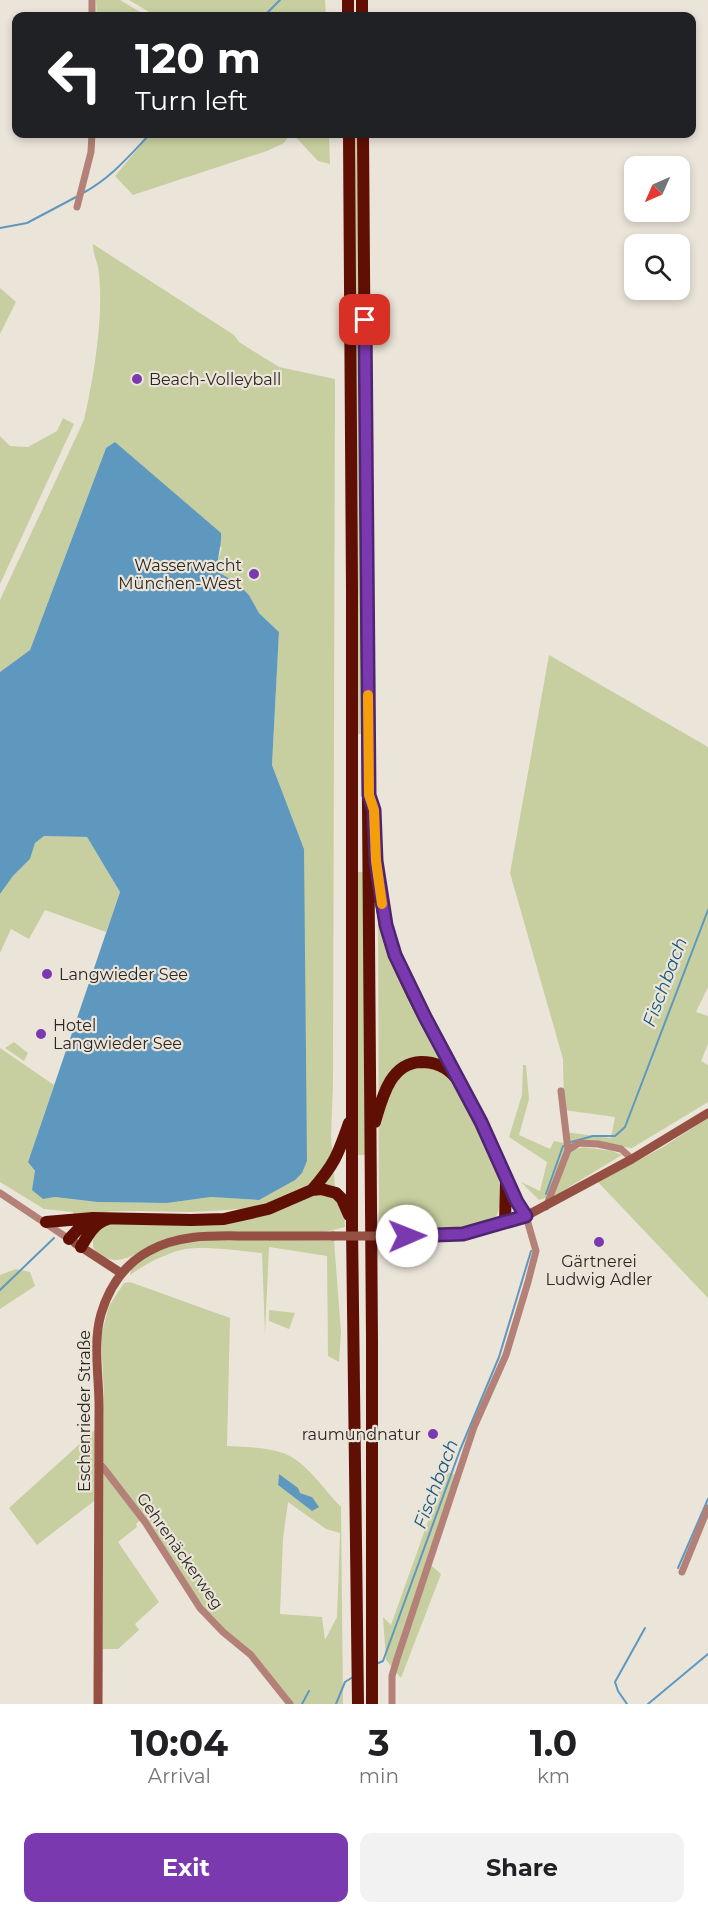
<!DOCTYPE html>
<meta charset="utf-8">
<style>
:root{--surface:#fff;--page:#f2f2f2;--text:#202124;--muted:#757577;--accent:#7a39ae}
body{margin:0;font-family:Montserrat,sans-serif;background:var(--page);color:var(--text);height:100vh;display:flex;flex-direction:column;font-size:22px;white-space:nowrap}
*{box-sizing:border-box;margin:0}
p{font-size:20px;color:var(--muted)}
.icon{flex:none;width:33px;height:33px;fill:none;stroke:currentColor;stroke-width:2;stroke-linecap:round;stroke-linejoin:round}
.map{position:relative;height:1704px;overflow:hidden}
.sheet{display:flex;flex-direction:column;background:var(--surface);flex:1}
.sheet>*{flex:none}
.hud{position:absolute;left:12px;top:12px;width:684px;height:126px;border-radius:12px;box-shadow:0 3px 9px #0003;background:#202124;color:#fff;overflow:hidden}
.needle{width:39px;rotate:225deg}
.tools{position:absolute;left:624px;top:156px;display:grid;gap:12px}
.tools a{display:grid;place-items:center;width:66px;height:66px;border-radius:12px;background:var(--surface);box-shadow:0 3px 9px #0003;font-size:30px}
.pin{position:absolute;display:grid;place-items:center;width:51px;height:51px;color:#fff;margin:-26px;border-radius:12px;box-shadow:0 3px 9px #0006}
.me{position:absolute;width:66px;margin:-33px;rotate:89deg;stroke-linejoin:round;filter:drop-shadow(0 0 4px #0008)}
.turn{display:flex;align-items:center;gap:21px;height:126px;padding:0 24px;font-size:27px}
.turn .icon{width:78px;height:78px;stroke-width:2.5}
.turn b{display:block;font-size:42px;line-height:51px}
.eta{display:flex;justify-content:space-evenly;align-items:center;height:102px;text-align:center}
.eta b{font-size:36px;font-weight:700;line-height:42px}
.cta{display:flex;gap:12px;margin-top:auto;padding:12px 24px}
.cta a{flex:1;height:69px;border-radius:12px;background:var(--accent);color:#fff;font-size:24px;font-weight:700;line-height:69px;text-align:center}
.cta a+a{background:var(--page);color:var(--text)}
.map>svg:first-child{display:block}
.green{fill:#c7cfa0;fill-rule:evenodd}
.water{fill:#5f98bf}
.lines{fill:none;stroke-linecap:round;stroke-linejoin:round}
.stream{stroke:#5f98bf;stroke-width:2}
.street{stroke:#b38177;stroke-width:7}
.secondary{stroke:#964f43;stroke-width:9}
.highway{stroke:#600f05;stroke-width:12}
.secondary-bridge{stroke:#964f43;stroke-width:9}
.route-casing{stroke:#4f2571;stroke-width:15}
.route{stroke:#7a39ae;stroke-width:10}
.slow{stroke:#f59e0b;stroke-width:10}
.poi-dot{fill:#7a39ae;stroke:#ebe4d9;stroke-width:2}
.labels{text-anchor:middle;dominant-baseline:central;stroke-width:4.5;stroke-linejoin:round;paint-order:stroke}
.poi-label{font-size:16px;fill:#2a2723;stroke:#ebe4d9;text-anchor:start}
.street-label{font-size:16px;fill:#2a2723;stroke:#ebe4d9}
.water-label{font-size:18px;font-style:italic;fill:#185b82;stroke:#ebe4d9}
</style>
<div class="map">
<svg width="708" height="1704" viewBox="0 0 708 1704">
<rect width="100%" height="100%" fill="#ebe4d9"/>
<!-- green -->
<path class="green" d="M96 0H120L147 16H97Z
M129 0H325L326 16H156Z
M150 134H290L284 143 267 151 133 195 115 176Z
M293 134H329L330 164 318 161Z
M354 134H357L363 734H357Z
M93 244 234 335 239 342 279 367 335 379 333 1083 331 1137 336 1199 344 1214 345 1227C336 1229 327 1232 318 1233 308 1234 296 1233 286 1233 250 1233 212 1230 176 1236 154 1240 129 1265 109 1259 87 1253 91 1238 101 1224L260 1216 287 1207C255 1207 223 1211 190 1212 151 1212 112 1208 74 1217L73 1212 44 1209 0 1182V1048L54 1085 28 1162 35 1171 43 1199 55 1197 97 1202 167 1203 211 1197 259 1200 304 849 272 765 279 632 259 613 249 595 233 581 218 572 217 563 222 548 106 448 30 650 0 672V600L84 420C94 377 105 310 98 267 96 259 93 253 93 244Z
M0 288 16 302 0 334Z
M63 418 74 424 0 584V436L10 446 28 447 57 431Z
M549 655 708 747V987L696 1012 708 1016V1044L701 1061 708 1065V1102L632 1148 579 1142 565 1150 548 1197 539 1200 521 1182 540 1191 547 1162 509 1137 522 1095 523 1065H526L529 1099 519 1135 550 1149 554 1141 564 1143V1132L611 1138 615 1117 564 1110 563 1059 510 873Z
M44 836 87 837 120 892 106 932 45 910 29 939 11 929 0 953V894L13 876 30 859 35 843Z
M356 872H364L365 1155H357Z
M378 900 389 947 495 1157C500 1177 505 1199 496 1217L466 1229 444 1231 379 1226Z
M14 1042 28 1053 24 1061 5 1048Z
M708 1118V1298L598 1182 663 1147Z
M584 1147 612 1151 622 1155 554 1196 570 1151Z
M196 1239 334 1241 341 1332 339 1362 328 1356 327 1256 269 1247 265 1334 262 1253C240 1251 201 1245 181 1250 163 1255 145 1264 130 1275L131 1269 156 1250Z
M16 1269 30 1272 35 1286 0 1309V1275Z
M130 1282 230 1318 227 1446C245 1447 266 1447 283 1453 306 1461 325 1491 341 1507L343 1704H294L210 1616 103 1461 104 1395 101 1336 109 1306 124 1283ZM279 1475 300 1493 312 1497V1511L278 1485ZM288 1502 326 1529 340 1533 337 1617 325 1640 322 1617 280 1614 283 1539Z
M269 1310 295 1313 289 1329 269 1321Z
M95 1430 94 1501 37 1545 9 1508Z
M446 1471 455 1475 426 1561 441 1574 401 1678 386 1660 383 1617 391 1625Z
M103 1472 141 1519 136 1524 137 1527 118 1542 159 1602 135 1624 139 1630 118 1649H103Z"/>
<!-- water -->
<path class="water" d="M115 442 221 533C222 547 216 559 218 572L237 583 249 595 259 613 279 632 272 765 304 849 307 1161 302 1173 295 1180 259 1200 211 1197 167 1203 97 1202 55 1197 43 1199 32 1190 35 1171 28 1162 120 892 87 837 44 836 35 843 30 859 13 876 0 894V672L30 650 106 448Z
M279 1474 298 1488 300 1493 312 1497 319 1507 312 1511 278 1485Z"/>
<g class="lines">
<!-- stream -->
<path class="stream" d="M264 16 280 0
M83 193C111 178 129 156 150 134
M0 228 27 223 78 196
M571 1142 593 1136H615L625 1127 708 910
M546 1194 563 1146
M0 1290 54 1238
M678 1568 708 1499
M376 1664 383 1661 460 1450 499 1357 531 1251
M302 1704 309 1691
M336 1704 345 1682 353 1677
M627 1704 618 1691 615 1682 645 1628
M648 1704 708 1654"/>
<!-- street -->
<path class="street" d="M92 0V16
M77 207 91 152 92 134
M561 1091 568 1150
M0 1193 69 1239
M546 1207 568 1150 579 1143 598 1144 621 1149 632 1159
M98 1465 102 1466 145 1522 200 1608 223 1632 251 1655 290 1704
M682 1572 708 1508
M392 1704V1676L397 1659 474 1427 506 1355 528 1282 536 1251 526 1216"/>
<!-- secondary -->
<path class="secondary" d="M392 1236 463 1234 526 1216 632 1159 708 1113
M75 1243 121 1273
M98 1704C98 1607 98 1510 99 1413 100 1381 92 1345 101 1314 109 1287 125 1264 149 1251 180 1233 217 1236 251 1236 278 1236 306 1236 333 1236"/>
<!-- highway -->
<path class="highway" d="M348 0V16
M362 0V16
M349 134 352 589V1228L358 1704
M363 134 372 1341V1704
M376 858C378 890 383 926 395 956 418 1013 453 1067 481 1122 497 1153 507 1187 526 1216
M375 1122C382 1098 390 1063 421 1062 435 1062 446 1066 455 1077
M312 1190C334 1165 338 1155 349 1123
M46 1222 93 1218 191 1220 224 1219 268 1209 312 1190 321 1189 336 1193 342 1199 349 1215
M505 1223 506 1183
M69 1239 85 1222 92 1218
M81 1247C88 1235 94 1223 108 1219"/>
<!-- secondary-bridge -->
<path class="secondary-bridge" d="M333 1236H392"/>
</g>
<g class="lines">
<!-- route casing -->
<g class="route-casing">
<path id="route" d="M365 320 369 795 374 810 376 861 386 925 395 955 425 1017 481 1122 517 1202 526 1216 463 1234 407 1236"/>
</g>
<!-- route -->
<use href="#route" class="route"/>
<!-- slow -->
<path class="slow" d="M368 695 369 795 374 810 376 861 382 904"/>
</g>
<!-- markers -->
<g class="poi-dot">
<circle cx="137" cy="379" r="6"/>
<circle cx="254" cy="574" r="6"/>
<circle cx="47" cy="974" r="6"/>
<circle cx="41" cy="1034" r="6"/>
<circle cx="599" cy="1242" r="6"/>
<circle cx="433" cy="1434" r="6"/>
</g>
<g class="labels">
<!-- poi labels -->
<g class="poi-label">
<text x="149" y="379">Beach-Volleyball</text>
<text x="242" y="565" text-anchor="end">Wasserwacht<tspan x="242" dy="18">München-West</tspan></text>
<text x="59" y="974">Langwieder See</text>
<text x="53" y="1025">Hotel<tspan x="53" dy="18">Langwieder See</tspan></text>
<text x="599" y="1261" text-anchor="middle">Gärtnerei<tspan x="599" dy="18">Ludwig Adler</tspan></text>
<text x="421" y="1434" text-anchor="end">raumundnatur</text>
</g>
<!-- street labels -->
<g class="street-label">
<text transform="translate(84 1411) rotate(-90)">Eschenrieder Straße</text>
<text transform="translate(180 1551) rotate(55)">Gehrenäckerweg</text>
</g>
<!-- water labels -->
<g class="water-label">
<text transform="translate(665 982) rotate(-69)">Fischbach</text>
<text transform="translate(436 1484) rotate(-69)">Fischbach</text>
</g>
</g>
</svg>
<div class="tools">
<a><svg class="needle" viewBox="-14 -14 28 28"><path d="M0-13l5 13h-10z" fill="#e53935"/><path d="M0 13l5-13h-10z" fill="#757577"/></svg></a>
<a><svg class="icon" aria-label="search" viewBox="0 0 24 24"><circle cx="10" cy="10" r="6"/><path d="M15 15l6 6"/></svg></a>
</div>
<div class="pin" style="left:365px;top:320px;background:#d93025"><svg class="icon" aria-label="arrive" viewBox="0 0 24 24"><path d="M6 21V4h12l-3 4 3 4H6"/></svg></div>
<svg class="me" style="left:407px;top:1236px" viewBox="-20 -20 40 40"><circle r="19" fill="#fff"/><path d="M0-13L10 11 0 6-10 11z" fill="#7a39ae"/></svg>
<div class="hud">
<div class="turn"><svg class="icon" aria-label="left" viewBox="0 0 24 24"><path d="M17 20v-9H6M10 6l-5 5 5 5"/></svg><div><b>120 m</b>Turn left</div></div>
</div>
</div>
<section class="sheet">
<div class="eta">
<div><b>10:04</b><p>Arrival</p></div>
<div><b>3</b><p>min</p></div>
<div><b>1.0</b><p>km</p></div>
</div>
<div class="cta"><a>Exit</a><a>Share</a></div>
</section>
